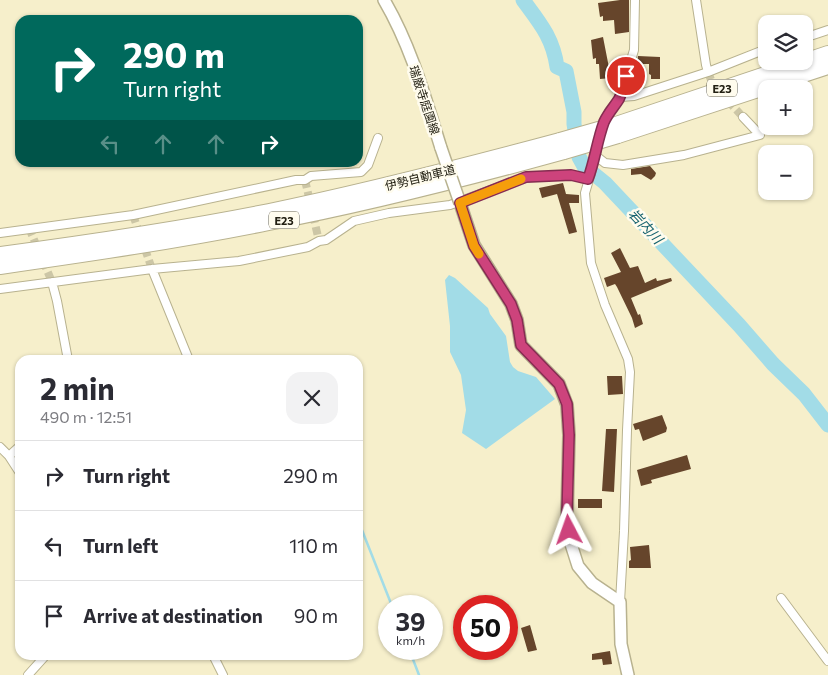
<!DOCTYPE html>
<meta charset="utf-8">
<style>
:root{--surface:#fff;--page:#f2f2f3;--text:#2b2b33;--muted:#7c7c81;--line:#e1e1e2}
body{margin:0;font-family:Commissioner,"Noto Sans JP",sans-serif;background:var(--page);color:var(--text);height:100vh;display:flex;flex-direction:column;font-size:19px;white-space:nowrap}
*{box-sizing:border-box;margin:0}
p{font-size:16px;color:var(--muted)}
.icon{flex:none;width:28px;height:28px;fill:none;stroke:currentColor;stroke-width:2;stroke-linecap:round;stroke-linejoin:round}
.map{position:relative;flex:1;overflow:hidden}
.side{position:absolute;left:15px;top:355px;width:348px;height:305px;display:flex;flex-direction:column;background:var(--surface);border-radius:15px;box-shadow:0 1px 4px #0004}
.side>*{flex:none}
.guide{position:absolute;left:15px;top:15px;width:348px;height:152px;border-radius:15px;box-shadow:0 1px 4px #0004;background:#00695c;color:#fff;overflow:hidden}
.fabs{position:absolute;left:758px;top:15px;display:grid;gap:10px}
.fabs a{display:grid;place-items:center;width:55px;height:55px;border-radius:10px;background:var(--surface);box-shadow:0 1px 4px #0004;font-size:25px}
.speed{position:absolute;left:378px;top:595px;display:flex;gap:10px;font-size:25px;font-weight:700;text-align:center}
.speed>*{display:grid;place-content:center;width:65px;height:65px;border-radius:50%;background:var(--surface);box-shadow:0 1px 4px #0004;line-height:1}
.speed small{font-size:12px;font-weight:400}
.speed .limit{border:8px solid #d22;background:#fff;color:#111}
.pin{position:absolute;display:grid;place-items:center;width:42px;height:42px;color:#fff;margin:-21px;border:2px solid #fff;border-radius:50%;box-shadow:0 1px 5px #0007}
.me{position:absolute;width:55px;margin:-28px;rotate:356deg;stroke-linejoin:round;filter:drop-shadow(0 0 4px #0008)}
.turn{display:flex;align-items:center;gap:18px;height:105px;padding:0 25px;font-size:22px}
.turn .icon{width:65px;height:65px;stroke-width:2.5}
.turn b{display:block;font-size:35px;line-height:42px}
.lanes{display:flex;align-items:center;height:48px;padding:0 25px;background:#0003;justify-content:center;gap:25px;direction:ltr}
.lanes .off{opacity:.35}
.round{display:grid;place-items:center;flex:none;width:52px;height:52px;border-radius:15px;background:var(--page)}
.overview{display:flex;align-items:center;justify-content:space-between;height:85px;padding:0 25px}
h1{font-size:30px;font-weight:700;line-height:38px}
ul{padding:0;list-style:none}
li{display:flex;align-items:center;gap:15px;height:70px;padding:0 25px;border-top:1px solid var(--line)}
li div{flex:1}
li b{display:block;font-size:19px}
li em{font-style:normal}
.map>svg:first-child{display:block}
.water{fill:#a2dce7}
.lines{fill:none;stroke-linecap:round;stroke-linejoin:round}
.stream{stroke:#a2dce7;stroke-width:2.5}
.river{stroke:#a2dce7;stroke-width:15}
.building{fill:#66452b}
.street-tunnel{stroke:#ccc6a6;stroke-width:8;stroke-dasharray:8 4;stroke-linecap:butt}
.street-casing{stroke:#b8b28f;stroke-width:10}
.secondary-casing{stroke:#b8b28f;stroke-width:14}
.highway-casing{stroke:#b8b28f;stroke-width:16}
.street{stroke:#fff;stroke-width:8}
.secondary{stroke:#fff;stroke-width:11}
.highway{stroke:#fff;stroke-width:14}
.secondary-bridge-casing{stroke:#b8b28f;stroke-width:14;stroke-linecap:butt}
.highway-bridge-casing{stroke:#b8b28f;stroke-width:16;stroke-linecap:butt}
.secondary-bridge{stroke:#fff;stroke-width:11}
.highway-bridge{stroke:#fff;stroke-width:14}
.route-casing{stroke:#852c51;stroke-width:12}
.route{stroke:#cd437c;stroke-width:9}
.slow{stroke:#f59e0b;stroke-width:9}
.labels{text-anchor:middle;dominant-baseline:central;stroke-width:5;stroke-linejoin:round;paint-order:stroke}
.shield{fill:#fffcee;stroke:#656255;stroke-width:1}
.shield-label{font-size:11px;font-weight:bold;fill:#232013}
.street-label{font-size:12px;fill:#232013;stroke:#fffcee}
.water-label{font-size:14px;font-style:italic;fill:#15626e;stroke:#fffcee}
</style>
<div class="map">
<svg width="828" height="675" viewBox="0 0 828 675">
<rect width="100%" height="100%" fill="#f6efcb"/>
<!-- water -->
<path class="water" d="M449 275 455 278 488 308 490 314 506 336 510 362 513 367 518 371 536 377 555 399 486 449 462 433 466 410 461 375 450 352V326L445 280Z"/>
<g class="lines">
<!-- stream -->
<path class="stream" d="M358 520 392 606
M409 649 419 675"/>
<!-- river -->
<path class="river" d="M523 0C540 23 553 38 557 67L566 71 574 112V124L579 157 584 166 605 183 739 325 773 364 804 394 828 425"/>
</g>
<!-- building -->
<path class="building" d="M620 0H629V32L615 34 614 20 603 21V16L600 17 598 3Z
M603 37 611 78 600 79 599 64H596V58L593 59 591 40Z
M638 56 660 57V79H651V75L649 74V64H637Z
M650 166 656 173 655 176 651 180 641 174 631 175V169Z
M563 183 566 194 579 195V203H569L577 232 569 234 557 194 542 198 539 188Z
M620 248 630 268 638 266 645 283 656 278 657 281 671 278 672 281 631 298 638 315 640 314 643 324 635 328 632 318 617 287 615 284 607 287 604 278 621 272 611 253Z
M607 376H622L623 394 608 395Z
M662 415 667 428 666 432 643 441 639 429 635 430 633 424Z
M606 429H617L614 492 602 491Z
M687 455 691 469 651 480 652 483 641 486 637 470Z
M578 499H602V508H578Z
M649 545 651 568H629V561L631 560 630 547Z
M530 625 537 650 528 652 521 628Z
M610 651 612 664 603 665 602 659 592 660V654Z"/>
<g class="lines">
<!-- street-tunnel -->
<path class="street-tunnel" d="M708 72 713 85 743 117
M305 180 319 241
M133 215 152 269
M29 228 52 282"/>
<!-- street casing -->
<g class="street-casing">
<path id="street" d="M696 0 706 65 708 72
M804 38 828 30
M620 97 634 96 708 72 766 49
M603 128 609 111 620 97 634 50 635 0
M598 141 596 156 585 193 591 263 605 305 628 359 630 372 627 430 624 531 620 602
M596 156 605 163 623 165 684 155 760 135 743 117
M0 233 133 215 296 180H305L311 176 361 172 368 165 378 138
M152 269 189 360
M52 282 57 301 68 360
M0 289 152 269 239 261 308 247 319 241 326 240 354 221 389 213 450 205 526 177 571 175 588 179
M0 447 9 456 20 473
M9 456 20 446
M781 598 828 661
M213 655 223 675
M28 675 46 655"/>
</g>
<!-- secondary casing -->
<g class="secondary-casing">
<path id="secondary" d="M384 0C411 46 425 97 441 148
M460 203 474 245 511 304 517 320 521 345 559 384 567 405 569 435 567 515 571 544 578 566 592 583 620 602 621 644 628 675"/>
</g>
<!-- highway casing -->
<g class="highway-casing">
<path id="highway" d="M616 124 828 53
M618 136 828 67
M0 254C90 242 180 229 269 211 367 191 463 166 560 140
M0 267C90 254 180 241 269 223 368 204 466 179 564 152"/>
</g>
<!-- street -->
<use href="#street" class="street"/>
<!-- secondary -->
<use href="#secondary" class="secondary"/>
<!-- highway -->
<use href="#highway" class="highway"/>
<!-- secondary-bridge casing -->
<g class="secondary-bridge-casing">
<path id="secondary-bridge" d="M441 148 460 203"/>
</g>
<!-- highway-bridge casing -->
<g class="highway-bridge-casing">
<path id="highway-bridge" d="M560 140 616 124
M564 152 618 136"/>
</g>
<!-- secondary-bridge -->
<use href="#secondary-bridge" class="secondary-bridge"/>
<!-- highway-bridge -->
<use href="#highway-bridge" class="highway-bridge"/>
</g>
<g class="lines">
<!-- route casing -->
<g class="route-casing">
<path id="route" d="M569 530 567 514 569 435 567 404 559 384 521 345 517 320 511 304 474 246 460 203 526 177 571 175 588 179C595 160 597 141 604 122 608 113 614 107 619 99 622 93 623 83 626 76"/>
</g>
<!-- route -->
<use href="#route" class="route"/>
<!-- slow -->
<path class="slow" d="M479 254 474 246 460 203 521 179"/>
</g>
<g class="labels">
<!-- shield labels -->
<g class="shield">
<rect x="707" y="79.5" width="30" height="17" rx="4"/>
<rect x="269" y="211.5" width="30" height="17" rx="4"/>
</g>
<g class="shield-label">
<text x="722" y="88">E23</text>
<text x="284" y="220">E23</text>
</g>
<!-- street labels -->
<g class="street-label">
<text transform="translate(425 100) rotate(72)">瑞厳寺庭園線</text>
<text transform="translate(420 177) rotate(-14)">伊勢自動車道</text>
</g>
<!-- water labels -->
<g class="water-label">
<text transform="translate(646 226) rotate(47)">岩内川</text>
</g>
</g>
</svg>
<div class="fabs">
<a><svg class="icon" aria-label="layers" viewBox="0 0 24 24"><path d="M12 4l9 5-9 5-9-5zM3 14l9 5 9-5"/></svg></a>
<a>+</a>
<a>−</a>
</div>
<div class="speed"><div>39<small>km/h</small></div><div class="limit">50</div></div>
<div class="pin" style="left:626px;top:76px;background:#d93025"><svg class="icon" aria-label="arrive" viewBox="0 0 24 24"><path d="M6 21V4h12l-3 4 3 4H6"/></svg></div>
<svg class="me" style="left:569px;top:530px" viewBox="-20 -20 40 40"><path d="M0-17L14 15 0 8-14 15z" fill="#cd437c" stroke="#fff" stroke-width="4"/></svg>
<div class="guide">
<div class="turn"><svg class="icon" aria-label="right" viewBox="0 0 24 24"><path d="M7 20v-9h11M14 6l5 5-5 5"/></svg><div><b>290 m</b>Turn right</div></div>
<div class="lanes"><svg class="icon off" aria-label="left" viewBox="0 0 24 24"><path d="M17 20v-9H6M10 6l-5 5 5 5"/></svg><svg class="icon off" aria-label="ahead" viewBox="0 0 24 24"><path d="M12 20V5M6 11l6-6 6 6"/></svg><svg class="icon off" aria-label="ahead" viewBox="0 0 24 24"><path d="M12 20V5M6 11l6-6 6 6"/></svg><svg class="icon" aria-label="right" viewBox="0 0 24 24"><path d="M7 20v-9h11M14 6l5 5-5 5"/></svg></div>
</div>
<section class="side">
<div class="overview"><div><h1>2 min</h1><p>490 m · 12:51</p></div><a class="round"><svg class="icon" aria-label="close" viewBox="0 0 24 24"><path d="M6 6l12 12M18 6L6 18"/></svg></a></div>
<ul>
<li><svg class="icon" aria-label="right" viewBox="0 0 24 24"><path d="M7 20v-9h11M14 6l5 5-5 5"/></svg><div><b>Turn right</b></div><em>290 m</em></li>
<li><svg class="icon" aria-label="left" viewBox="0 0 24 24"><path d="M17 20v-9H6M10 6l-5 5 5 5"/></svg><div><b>Turn left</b></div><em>110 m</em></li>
<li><svg class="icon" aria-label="arrive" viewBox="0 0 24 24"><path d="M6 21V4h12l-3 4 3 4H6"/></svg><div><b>Arrive at destination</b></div><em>90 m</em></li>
</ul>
</section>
</div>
